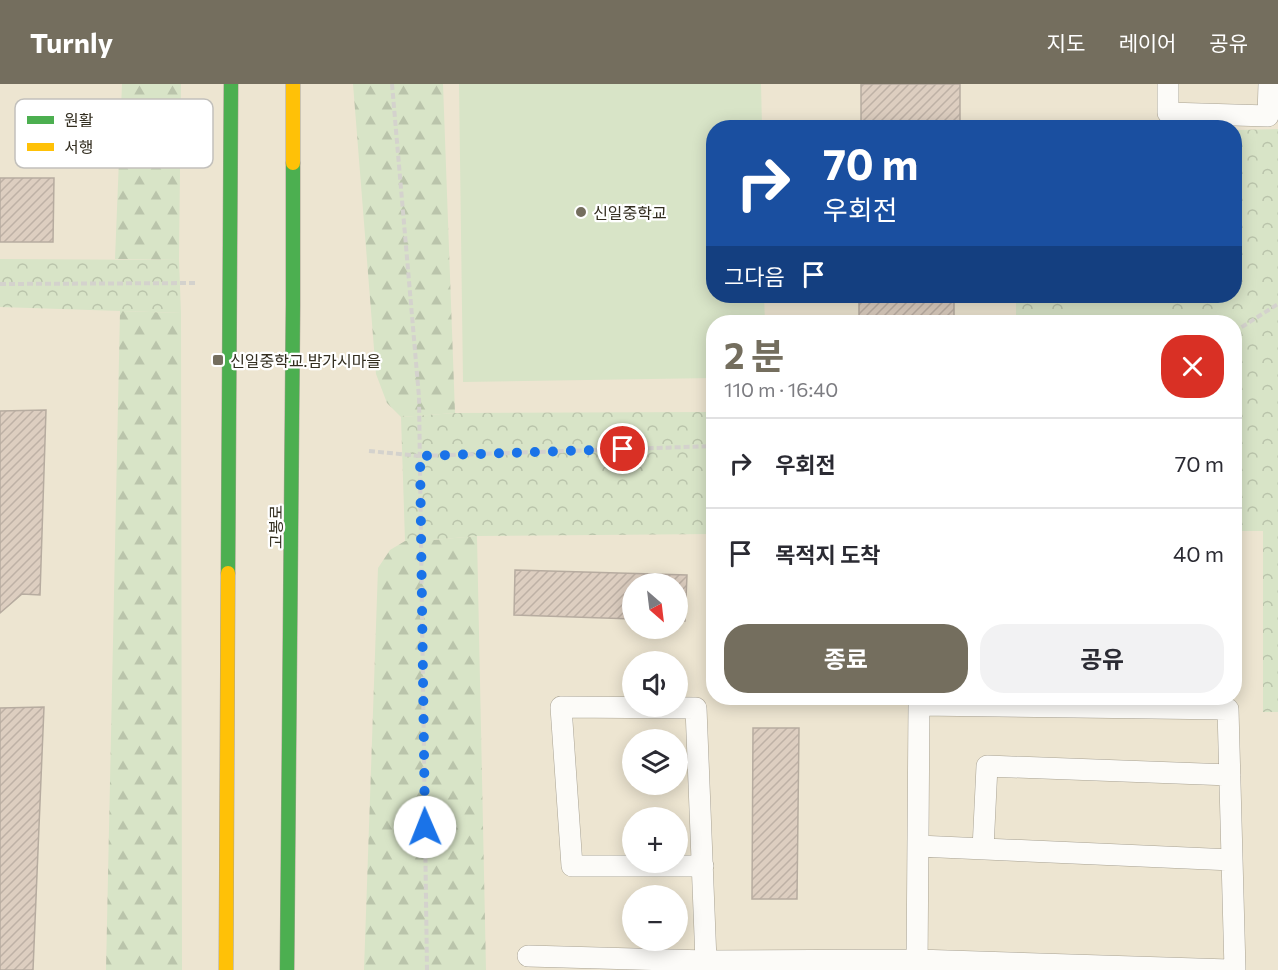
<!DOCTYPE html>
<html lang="ko">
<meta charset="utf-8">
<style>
:root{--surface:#fff;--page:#f2f2f3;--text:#2b2b33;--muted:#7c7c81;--line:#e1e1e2;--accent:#746e5e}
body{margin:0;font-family:Commissioner,"Noto Sans KR",sans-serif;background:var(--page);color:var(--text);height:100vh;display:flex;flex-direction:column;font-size:22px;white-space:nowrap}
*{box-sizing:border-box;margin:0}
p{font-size:20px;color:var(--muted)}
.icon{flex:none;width:33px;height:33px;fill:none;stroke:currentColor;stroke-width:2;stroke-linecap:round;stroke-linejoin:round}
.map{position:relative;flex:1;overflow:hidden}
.sheet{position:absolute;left:706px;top:231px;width:536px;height:390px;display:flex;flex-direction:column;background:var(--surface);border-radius:24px;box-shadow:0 3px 15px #0003}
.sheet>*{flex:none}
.banner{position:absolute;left:706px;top:36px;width:536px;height:183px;border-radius:24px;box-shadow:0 3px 15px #0003;background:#1a4fa0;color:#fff;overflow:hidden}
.needle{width:39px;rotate:152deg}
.fabs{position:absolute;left:622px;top:489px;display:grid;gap:12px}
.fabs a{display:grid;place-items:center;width:66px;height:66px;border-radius:50%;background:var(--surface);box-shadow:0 3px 15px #0003;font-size:30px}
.pin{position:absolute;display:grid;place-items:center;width:51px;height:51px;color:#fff;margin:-26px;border:3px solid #fff;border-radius:50%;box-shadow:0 2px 6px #0007}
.me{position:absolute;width:66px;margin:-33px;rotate:359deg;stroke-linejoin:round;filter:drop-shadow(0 0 4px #0008)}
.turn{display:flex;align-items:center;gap:21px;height:126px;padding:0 18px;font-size:27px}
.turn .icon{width:78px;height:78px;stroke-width:2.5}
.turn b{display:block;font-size:42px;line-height:51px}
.then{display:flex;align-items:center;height:57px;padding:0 18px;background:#0003;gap:12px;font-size:22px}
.round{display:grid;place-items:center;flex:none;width:63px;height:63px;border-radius:24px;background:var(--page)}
.headline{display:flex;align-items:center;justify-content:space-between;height:102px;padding:0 18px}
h1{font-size:36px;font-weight:700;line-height:45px;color:var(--accent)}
.primary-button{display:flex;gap:12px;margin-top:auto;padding:12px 18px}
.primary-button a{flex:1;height:69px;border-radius:24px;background:var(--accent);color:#fff;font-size:24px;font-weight:700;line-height:69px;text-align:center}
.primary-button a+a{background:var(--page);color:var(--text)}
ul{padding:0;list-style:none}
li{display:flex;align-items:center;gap:18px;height:90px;padding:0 18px;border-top:2px solid var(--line)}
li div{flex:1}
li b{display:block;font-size:22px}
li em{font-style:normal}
header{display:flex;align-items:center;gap:36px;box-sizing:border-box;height:84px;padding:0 30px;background:var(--accent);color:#fff}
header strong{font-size:28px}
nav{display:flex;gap:33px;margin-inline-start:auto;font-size:21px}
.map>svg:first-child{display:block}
.forest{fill:url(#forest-firs)}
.park{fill:url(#park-crowns)}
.pitch{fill:#d8e4c7}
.building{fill:url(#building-hatch);stroke:#b7aca0;stroke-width:1.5}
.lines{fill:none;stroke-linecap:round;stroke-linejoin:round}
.lane-casing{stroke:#a8a293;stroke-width:22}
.fast-casing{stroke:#a8a293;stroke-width:15}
.slow-casing{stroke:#a8a293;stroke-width:15}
.path{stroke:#d4d2cd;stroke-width:4;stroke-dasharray:6 3;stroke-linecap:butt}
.lane{stroke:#fcfbf8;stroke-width:21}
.fast{stroke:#4caf50;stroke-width:14}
.slow{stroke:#ffc107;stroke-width:14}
.route{stroke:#1a73e8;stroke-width:10;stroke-dasharray:0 18}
.poi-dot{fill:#746e5e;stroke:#fff;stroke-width:2}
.labels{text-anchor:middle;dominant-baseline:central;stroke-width:4.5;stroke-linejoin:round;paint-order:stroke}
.poi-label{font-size:16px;fill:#332e20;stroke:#fff;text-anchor:start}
.street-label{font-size:16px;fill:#332e20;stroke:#fff}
.key{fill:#fff;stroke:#c2c0bc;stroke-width:1.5}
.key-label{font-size:16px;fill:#332e20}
</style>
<header>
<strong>Turnly</strong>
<nav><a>지도</a><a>레이어</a><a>공유</a></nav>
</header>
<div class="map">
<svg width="1278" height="886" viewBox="0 0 1278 886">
<defs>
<pattern id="forest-firs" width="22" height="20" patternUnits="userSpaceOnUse" patternTransform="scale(1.5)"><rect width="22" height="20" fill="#d8e4c7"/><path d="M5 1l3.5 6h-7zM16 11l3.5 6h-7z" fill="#bac4ab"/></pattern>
<pattern id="park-crowns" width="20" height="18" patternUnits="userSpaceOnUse" patternTransform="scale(1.5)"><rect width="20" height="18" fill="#d8e4c7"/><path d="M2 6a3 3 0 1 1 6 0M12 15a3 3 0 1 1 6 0" fill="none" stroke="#bac4ab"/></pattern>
<pattern id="building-hatch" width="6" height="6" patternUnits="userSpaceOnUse" patternTransform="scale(1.5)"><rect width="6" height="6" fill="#ddcec0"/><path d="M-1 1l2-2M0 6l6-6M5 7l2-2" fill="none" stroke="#beb1a5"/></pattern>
</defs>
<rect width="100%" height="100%" fill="#ede5d1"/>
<!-- forest -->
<path class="forest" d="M122 0H181L179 176 115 175Z
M353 0H443L455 329 401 333 387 319 376 290Z
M120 227 181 229 182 886H106Z
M477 452 486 886H364L378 484 390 466 405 457H421Z"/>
<!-- park -->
<path class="park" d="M1278 45V628H1263V447H1235L1234 238H1016V212H1234L1235 46Z
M0 175 179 176 181 229 0 223Z
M714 328V450L477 452 421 457H405L401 333 455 329Z"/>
<!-- pitch -->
<path class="pitch" d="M459 0H761L762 43 714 44V212H764L765 238H714V294L463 298Z
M1072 212H1168L1169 238H1073Z"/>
<!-- building -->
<path class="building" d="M861 0H960V44H861Z
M0 94H54L53 158H0Z
M859 212H954V238H859Z
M46 326 40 511 22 510 0 529V327Z
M515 486 687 491 685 537H678V500H633V535L514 531Z
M44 623 33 886H0V624Z
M753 644H799L797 815H752Z"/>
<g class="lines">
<!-- lane casing -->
<g class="lane-casing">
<path id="lane" d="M1168 0V29L1268 32 1269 0
M918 762 1232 776
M983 765 987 682 1230 691
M703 782H572L561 623 696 624 706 877
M528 872 706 877 917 876 1229 886
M917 886 919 621 1228 625 1235 886"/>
</g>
<!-- fast casing -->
<g class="fast-casing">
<path id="fast" d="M228 489 231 0
M287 886 293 221V79"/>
</g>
<!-- slow casing -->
<g class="slow-casing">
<path id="slow" d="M293 0V79
M226 886 228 489"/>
</g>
<!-- path -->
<path class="path" d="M392 0 419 313 427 886
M0 200 197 199
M1234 248 1278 220
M369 367 420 372 714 362"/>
<!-- lane -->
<use href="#lane" class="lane"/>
<!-- fast -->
<use href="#fast" class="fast"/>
<!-- slow -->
<use href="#slow" class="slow"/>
</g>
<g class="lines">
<!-- route -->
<path class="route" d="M425 743 420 372 623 365"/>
</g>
<!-- markers -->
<g class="poi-dot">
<circle cx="581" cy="128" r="6"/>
<rect x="212" y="270" width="12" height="12" rx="3"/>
</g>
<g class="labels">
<!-- poi labels -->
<g class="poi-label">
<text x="593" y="128">신일중학교</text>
<text x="230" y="276">신일중학교.밤가시마을</text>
</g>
<!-- street labels -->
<g class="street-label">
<text transform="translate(275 443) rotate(-90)">고봉로</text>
</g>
</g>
<!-- legend -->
<rect x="15" y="15" width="198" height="69" rx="9" class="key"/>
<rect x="27" y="32" width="27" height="8" fill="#4caf50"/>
<rect x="27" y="59" width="27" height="8" fill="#ffc107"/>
<g class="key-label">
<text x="64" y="42">원활</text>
<text x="64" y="69">서행</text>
</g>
</svg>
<div class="fabs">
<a><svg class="needle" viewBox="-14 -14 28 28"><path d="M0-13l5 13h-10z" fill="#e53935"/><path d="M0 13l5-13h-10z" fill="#7c7c81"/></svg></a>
<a><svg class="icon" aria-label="sound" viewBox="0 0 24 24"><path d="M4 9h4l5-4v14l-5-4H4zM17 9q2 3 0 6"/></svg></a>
<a><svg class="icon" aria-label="layers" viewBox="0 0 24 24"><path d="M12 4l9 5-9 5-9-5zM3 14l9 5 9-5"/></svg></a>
<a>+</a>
<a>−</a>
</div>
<div class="pin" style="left:623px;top:365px;background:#d93025"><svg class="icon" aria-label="arrive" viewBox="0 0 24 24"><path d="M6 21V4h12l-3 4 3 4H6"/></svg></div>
<svg class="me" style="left:425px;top:743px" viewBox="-20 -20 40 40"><circle r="19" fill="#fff"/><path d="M0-13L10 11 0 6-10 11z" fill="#1a73e8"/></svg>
<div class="banner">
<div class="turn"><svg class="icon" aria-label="right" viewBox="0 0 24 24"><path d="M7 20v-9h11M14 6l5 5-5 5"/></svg><div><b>70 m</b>우회전</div></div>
<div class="then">그다음<svg class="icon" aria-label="arrive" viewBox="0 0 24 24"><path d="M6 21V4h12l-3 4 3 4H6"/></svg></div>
</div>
<section class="sheet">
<div class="headline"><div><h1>2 분</h1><p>110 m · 16:40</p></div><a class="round" style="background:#d93025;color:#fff"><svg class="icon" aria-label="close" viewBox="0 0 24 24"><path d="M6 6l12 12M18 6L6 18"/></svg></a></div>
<ul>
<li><svg class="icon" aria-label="right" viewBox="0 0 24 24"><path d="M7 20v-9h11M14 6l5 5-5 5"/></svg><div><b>우회전</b></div><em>70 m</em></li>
<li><svg class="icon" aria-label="arrive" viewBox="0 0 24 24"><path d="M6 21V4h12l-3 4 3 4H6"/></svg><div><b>목적지 도착</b></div><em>40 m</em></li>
</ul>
<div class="primary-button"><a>종료</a><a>공유</a></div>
</section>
</div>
